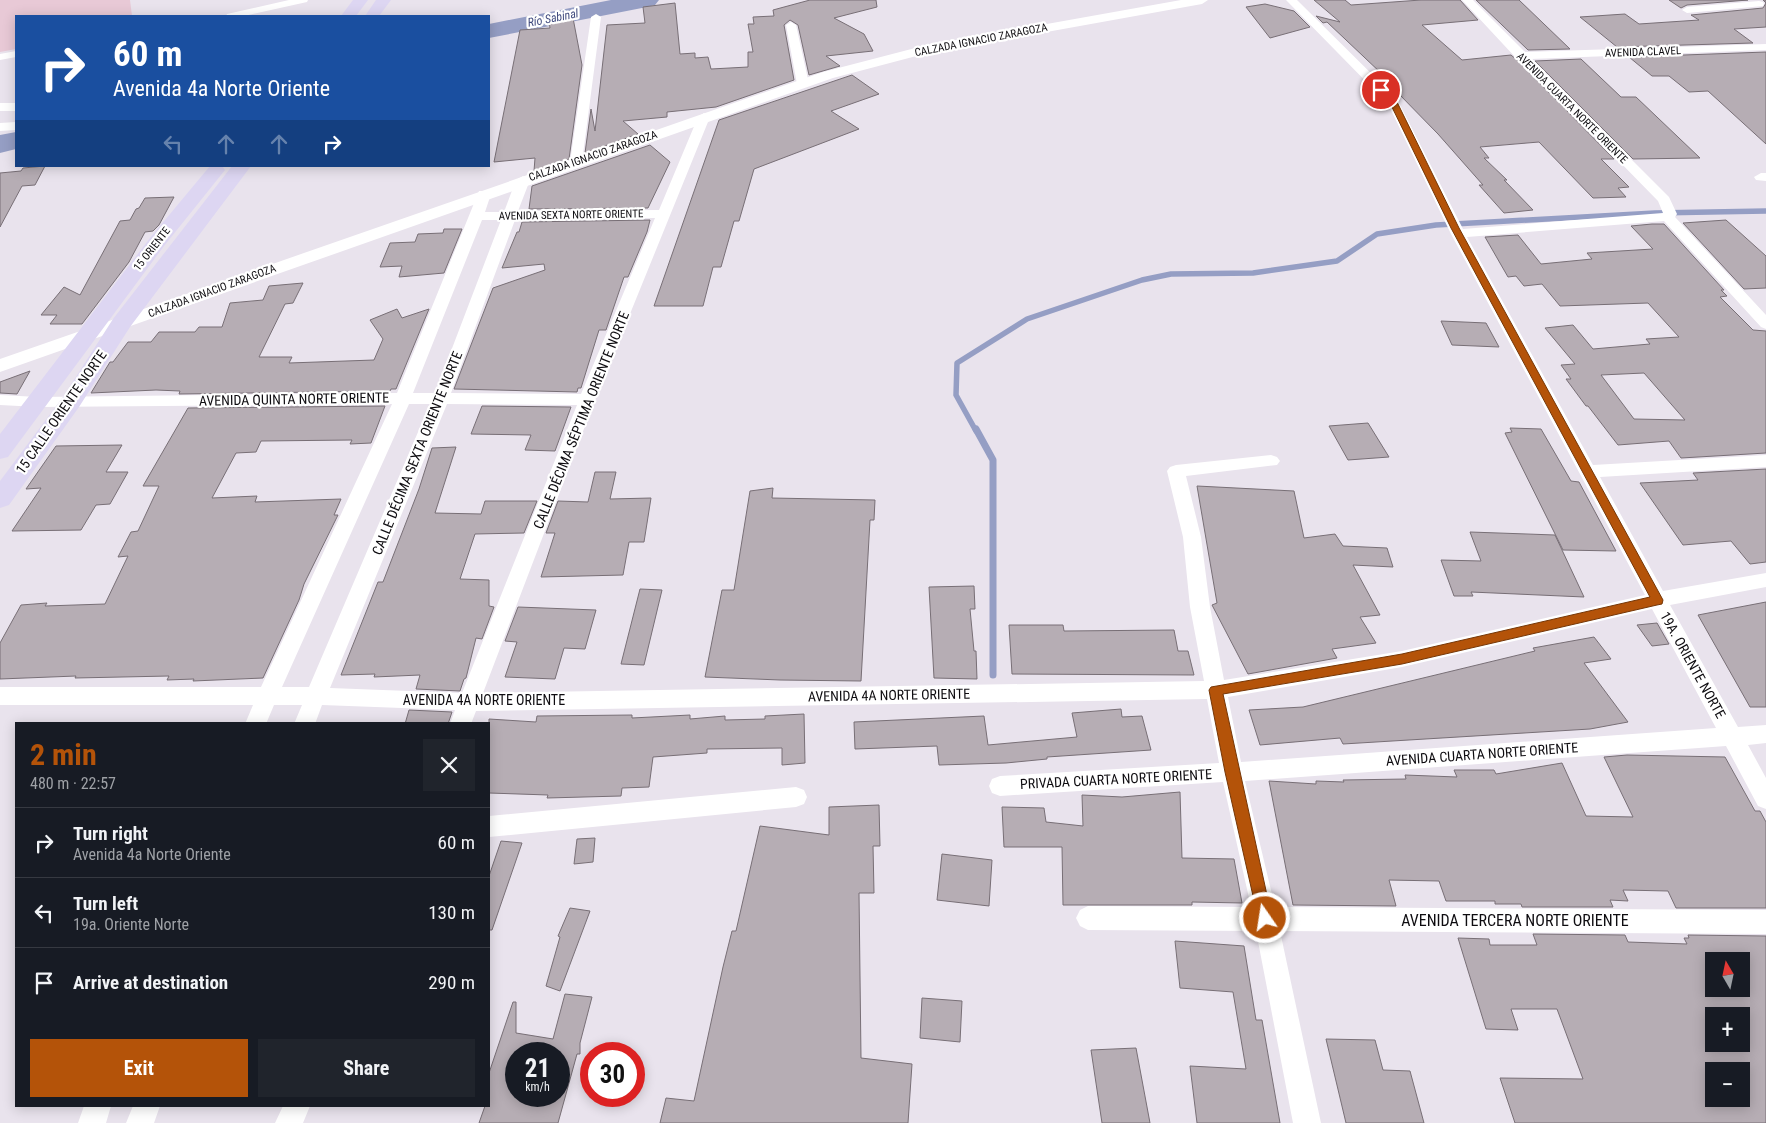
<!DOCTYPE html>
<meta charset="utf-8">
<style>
:root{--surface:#171b24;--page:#20242c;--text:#f1f3f6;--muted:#9ea1a6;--line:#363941;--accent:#b45309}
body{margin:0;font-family:"Roboto Condensed",sans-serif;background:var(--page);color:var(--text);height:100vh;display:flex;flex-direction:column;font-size:19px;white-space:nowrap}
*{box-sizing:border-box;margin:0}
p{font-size:16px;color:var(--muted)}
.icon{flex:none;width:28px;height:28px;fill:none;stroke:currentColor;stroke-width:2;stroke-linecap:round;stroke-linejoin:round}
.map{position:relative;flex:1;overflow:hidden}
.panel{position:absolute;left:15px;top:722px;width:475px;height:385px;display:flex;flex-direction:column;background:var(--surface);border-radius:0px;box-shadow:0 2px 12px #0003}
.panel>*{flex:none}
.banner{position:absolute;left:15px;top:15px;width:475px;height:152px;border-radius:0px;box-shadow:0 2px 12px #0003;background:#1a4fa0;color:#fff;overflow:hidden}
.needle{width:32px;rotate:351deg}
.controls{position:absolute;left:1705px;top:952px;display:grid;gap:10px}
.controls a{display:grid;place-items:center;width:45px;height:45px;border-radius:0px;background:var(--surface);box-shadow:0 2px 12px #0003;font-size:25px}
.speed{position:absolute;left:505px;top:1042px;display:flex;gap:10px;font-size:25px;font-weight:700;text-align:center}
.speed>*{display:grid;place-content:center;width:65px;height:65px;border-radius:50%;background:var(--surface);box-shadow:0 2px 12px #0003;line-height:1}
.speed small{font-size:12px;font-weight:400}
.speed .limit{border:8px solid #d22;background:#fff;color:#111}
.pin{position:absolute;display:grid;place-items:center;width:42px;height:42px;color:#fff;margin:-21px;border:2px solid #fff;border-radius:50%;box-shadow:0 1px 5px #0007}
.me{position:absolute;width:55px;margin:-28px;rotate:347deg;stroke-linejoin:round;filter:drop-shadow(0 0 4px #0008)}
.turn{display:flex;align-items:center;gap:18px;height:105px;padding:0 15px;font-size:22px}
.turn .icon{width:65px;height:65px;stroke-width:2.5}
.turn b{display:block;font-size:35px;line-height:42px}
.lanes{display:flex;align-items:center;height:48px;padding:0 15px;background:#0003;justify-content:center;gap:25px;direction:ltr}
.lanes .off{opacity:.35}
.round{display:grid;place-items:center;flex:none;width:52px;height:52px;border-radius:0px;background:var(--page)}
.head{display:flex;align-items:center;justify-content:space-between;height:85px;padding:0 15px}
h1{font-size:30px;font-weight:700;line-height:38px;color:var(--accent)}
.action{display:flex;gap:10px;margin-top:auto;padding:10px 15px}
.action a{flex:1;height:58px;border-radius:0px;background:var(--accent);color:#fff;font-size:20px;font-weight:700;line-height:58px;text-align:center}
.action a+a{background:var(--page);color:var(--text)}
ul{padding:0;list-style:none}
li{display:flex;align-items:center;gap:15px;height:70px;padding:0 15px;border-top:1px solid var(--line)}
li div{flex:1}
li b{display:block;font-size:19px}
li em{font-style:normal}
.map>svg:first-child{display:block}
.green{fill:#e8c9d6}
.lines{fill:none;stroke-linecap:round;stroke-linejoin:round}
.stream-far2{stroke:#959ec4;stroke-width:4.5}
.stream-far1{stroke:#959ec4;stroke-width:5.5}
.stream{stroke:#959ec4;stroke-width:7}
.river{fill:#959ec4;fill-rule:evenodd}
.building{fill:#b6adb4;stroke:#786f76;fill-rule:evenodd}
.minor{fill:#fff;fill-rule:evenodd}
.tertiary{fill:#fff;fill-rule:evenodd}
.secondary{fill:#ddd6f2;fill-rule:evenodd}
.route{fill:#b45309;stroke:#753606}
.labels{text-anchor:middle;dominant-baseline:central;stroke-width:4.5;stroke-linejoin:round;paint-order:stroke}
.far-street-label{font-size:11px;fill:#0e0c10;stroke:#fff}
.far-water-label{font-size:12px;font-style:italic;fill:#414b7e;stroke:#fff}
.street-label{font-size:14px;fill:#0e0c10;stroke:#fff}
.near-street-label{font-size:16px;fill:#0e0c10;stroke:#fff}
</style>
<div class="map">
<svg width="1766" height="1123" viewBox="0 0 1766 1123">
<rect width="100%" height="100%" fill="#e9e3ed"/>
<!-- green -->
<path class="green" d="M0 0H130L132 16H16V49L0 52Z"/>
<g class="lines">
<!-- stream-far2 -->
<path class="stream-far2" d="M618 0 625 5"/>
<!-- stream-far1 -->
<path class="stream-far1" d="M976 431 956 395 957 363 1027 319 1142 280 1171 274 1253 273 1337 261 1377 234 1436 225 1655 213 1766 211"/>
<!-- stream -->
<path class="stream" d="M976 429 993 460V675"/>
<!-- river -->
<path class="river" d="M611 0H659L655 5 647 7 489 38V24Z
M16 132V149L0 153V135Z"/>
</g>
<!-- building -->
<path class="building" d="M810 0H876L877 7 834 18 864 34 873 51 826 56 840 66 809 75 798 25 790 20 784 25 794 80 716 107 667 112V117L623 121 638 134 585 153 591 109 595 131 607 25 645 23 643 7 675 3 680 54 695 53V58L708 57 711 69 748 67V52H753L748 24H754L753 17 774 16 773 10Z
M1314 0H1345L1351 5 1421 0H1460L1478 20 1422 25 1462 60 1511 55 1518 61 1614 159H1601L1629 187 1618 188 1626 197 1593 198 1539 142 1480 147 1489 158H1484L1507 180H1504L1533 210 1504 213 1479 185H1483L1438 134 1397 92H1401L1327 22 1323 23 1316 16 1340 22Z
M1476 0H1519L1570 49 1528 50Z
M1669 0H1748L1687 5 1681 8Z
M1763 0H1766V27L1734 29 1753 43 1617 47 1580 17 1625 14 1639 24 1699 20 1691 15 1763 8 1766 3Z
M1265 4 1294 11 1310 27 1270 38 1246 7Z
M573 18 582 65 569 159 534 171 535 158 494 162 520 30 550 28 549 21Z
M1766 52V144L1708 91 1689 92 1669 76H1652L1629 57Z
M1581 59 1621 97H1636L1700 158 1633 159 1535 61Z
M852 75 879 94 831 111 859 129 754 169 739 221H734L721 267H713L703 306H654L719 120Z
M650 145 670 162 648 208 529 209 532 186Z
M45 166 35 185 22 186 0 227V173L21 171 23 168Z
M174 197 159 225 153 231 145 232 129 262 82 324H50L57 315H41L64 287 80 295 120 221 130 220 136 209 139 208 145 198Z
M650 220 647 232 628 277H624L606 330H599L581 388H578L577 392 454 389 493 288 545 270 544 264 502 268 517 232H519L522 222Z
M1726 220 1766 256V288L1744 289 1683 223Z
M1652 224H1664L1724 290H1721L1727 296 1720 297 1753 330 1766 331V453L1681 458 1669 441 1618 445 1588 406H1586L1566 379H1571L1561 365 1575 364 1545 328 1573 325 1593 349 1650 344 1646 339 1679 337 1648 303 1560 306 1542 284 1524 286 1516 276 1508 277 1485 237 1518 235 1541 264 1592 259 1587 253 1653 249 1631 226ZM1644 373 1685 420 1634 419 1601 375Z
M444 229H462L444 273 399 277 402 266 380 267 390 243 415 242 418 234 443 233Z
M303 283 293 303 285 304 259 357H292L289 363 374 360 383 339 370 320 397 309 402 318 429 309 396 389H391L390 391 179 394 180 391 156 390 91 393 110 362H113L128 342H151L159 332H195L199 327H222L230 303 263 300 269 286Z
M1441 321 1486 323 1499 347 1452 345Z
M30 371 17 394 0 393V382Z
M385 406 371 443 350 444 352 440 261 441 256 452 236 453 212 498 257 496 255 502 341 499 334 515H338L304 584 299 600 263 678 193 681 194 679 167 680 169 676 75 678 76 676 0 679V643L21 605 47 603 45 606 105 604 128 556 118 557 131 532 138 531 159 486H143L188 408Z
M482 406 571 407 555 451 525 450 531 435 471 434Z
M1368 423 1389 457 1348 460 1329 426Z
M1510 428 1541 429 1571 481 1579 482 1616 551 1563 550 1505 433 1512 432Z
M122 445 106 472H128L110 504 96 505 81 530 12 531 41 488 26 489 56 446Z
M456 447 435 513 481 514 485 501H537L524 533 475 534 460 579 489 580V606L494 607 482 639 476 638 466 678 464 679 460 691 416 689 420 675 374 677 375 674 341 675 378 582H383L419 489 432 448Z
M1766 469V562L1750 564 1731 541 1683 545 1640 483 1698 480 1693 473Z
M595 472H616L610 499 651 498 644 542H629L623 575 541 577 555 533H546L558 501 588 502Z
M1197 486 1294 491 1304 538 1335 534 1343 546 1387 548 1393 567 1353 565 1380 615 1360 617 1376 643 1332 649 1337 658 1248 674 1212 605 1217 603Z
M773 488 772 498 875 500 874 520H870L861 681 780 680 705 677 722 590H734L750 491Z
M1470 532 1555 535 1584 597 1471 592 1473 596H1454L1441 560 1481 561Z
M974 586 975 609H970L974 651H976L977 679 934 678 929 587Z
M640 589 662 590 644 665 621 664Z
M1766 602V707H1750L1698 615Z
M518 607 596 610 585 649 564 648 555 679 505 677 517 642 505 641Z
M1657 623 1669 644 1652 646 1637 625Z
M1009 625H1063L1064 631 1174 630 1178 651H1188L1194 675 1012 674Z
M1594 637 1611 659 1584 663 1628 722 1590 729 1343 744 1340 738 1260 745 1249 710 1303 707 1535 651 1533 648Z
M1121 709 1122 717 1142 716 1151 750 1047 757V759L1006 763 939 765 937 746 855 749 854 722 984 716 988 745 1077 737 1072 713Z
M409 710 452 712 448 724H405Z
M804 714 805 763 782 765V748L707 749V753L653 757 649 787 622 788 621 796 547 798 548 795 489 793V719L536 722 537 716 632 715V718L690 715V719L725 716V720L765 719V716Z
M1627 755 1725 757 1755 811H1760L1766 822V908H1676L1668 891 1623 890 1628 901 1610 900 1613 907H1522L1521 904H1495V901H1446L1439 881 1389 880 1396 906 1293 905 1269 781 1316 784V781L1344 782 1343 780 1406 779 1405 775 1457 777 1454 770H1494L1496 774 1562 763 1586 816 1633 817 1604 757Z
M1180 792 1182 858 1234 859 1242 903 1192 902V905H1063L1062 847H1004L1002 807 1044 808 1046 822 1083 826 1082 795 1122 797Z
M879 805 880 846H873L874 893H859L861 1058 912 1064 908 1123H660L666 1098 694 1101 723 967 732 931H736L760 826 829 835V807Z
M595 838 593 862 574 864 577 839Z
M501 841 522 843 492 930H489V876Z
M942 854 992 860 989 906 937 900Z
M570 908 590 911 560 991 546 986 560 937 558 936Z
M1533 934 1625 935 1628 942 1687 944 1684 938H1689L1688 935 1766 936V1123H1515L1500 1078 1583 1079 1557 1009H1511L1518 1030 1486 1029 1458 938 1489 939 1490 945H1537ZM1714 961H1741V989H1714ZM1714 1016H1741V1044H1714ZM1714 1071H1741V1099H1714Z
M1175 941 1244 946 1256 1020H1262L1280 1123H1197L1190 1066 1246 1069 1233 992 1180 988Z
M565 994 592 997 580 1043V1054H577L558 1123H479L485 1106H489V1073L513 1002H516V1033L553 1039ZM516 1054H559V1096H516Z
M922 998 962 1001 960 1042 920 1038Z
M1326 1039 1375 1040 1383 1070 1410 1071 1424 1123H1346Z
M1136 1048 1150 1123H1102L1091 1050Z"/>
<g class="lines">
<!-- minor -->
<path class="minor" d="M289 0H308L307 2 244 16H226L227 14Z
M1286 0H1297L1397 99 1463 229 1663 213 1658 201 1519 59 1516 58 1462 0H1473L1525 52 1766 44V50L1531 59 1669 197 1677 214 1675 217 1766 315V329L1761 327 1664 221 1467 237 1593 465 1766 455V467L1600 477 1663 591 1766 573V587L1670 605 1738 727 1766 725V743L1748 745 1766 778V809L1758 806 1726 746 1245 781 1275 907 1766 910V934L1280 931 1321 1123H1293L1256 931 1088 930 1080 926 1076 918 1080 910 1088 906 1251 907 1223 782 1000 796 992 793 989 786 992 779 1000 776 1219 763 1207 699 476 711 471 724H450L455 710 322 705 315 724H294L302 705H274L266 724H245L253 705H0V687H261L392 404 38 407 0 405V395L38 397 397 393 479 191H489L491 194 485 212H504L516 180 523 176 530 180 518 211 659 210 698 117 704 113 710 117 595 400 483 693 1204 681 1190 607 1183 537 1167 471 1170 467 1176 465 1271 455 1277 457 1280 461 1277 465 1186 476 1201 537 1210 607 1224 680 1402 651 1645 595 1451 234 1388 104ZM655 218 581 394 451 393 515 220ZM482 220H501L435 393H413ZM409 404H430L309 687H282ZM447 404 577 405 462 693 330 688ZM1652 609 1716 728 1241 762 1228 697 1402 667Z
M1759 1 1763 2 1764 4 1763 6 1687 13 1682 10 1687 7Z
M596 14 601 17 582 162 576 166 570 162 591 17Z
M791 22 796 25 809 84 803 88 797 84 786 25Z
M16 51V57L0 60V54Z
M0 103H16V111H0Z
M16 122V130L0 131V123Z
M1761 173H1766V181L1756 180 1754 177Z
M796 787 804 790 807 797 804 804 796 807 489 837V816Z
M84 1106H111L106 1123H78Z
M133 1106H160L154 1123H126Z
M283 1106H310L303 1123H275Z"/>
<!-- tertiary -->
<path class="tertiary" d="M1181 0H1208L1202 4 924 54 833 78 0 372V359L823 72 923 46Z"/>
<!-- secondary -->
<path class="secondary" d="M353 0H368L356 16H341Z
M376 0H391L379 16H365Z
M210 166H222L225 170 164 246 8 457 0 459V434L150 238Z
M232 166H251L130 327 79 407 9 505 0 508V481L63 397 113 319Z"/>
</g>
<!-- route -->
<path class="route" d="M1378 88H1383L1397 102 1459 228 1663 600 1662 604 1657 605 1402 664 1223 694 1272 918 1270 923 1265 926 1260 923 1258 918 1225 772 1209 690 1211 687 1402 654 1650 597 1451 228 1390 103 1378 91Z"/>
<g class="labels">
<!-- far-street labels -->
<g class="far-street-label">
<text transform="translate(981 40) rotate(-11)">CALZADA IGNACIO ZARAGOZA</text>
<text transform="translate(1643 52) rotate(-2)">AVENIDA CLAVEL</text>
<text transform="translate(1572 108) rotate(45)">AVENIDA CUARTA NORTE ORIENTE</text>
<text transform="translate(593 156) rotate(-19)">CALZADA IGNACIO ZARAGOZA</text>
<text transform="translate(571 215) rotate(-1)">AVENIDA SEXTA NORTE ORIENTE</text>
<text transform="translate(152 249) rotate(-52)">15 ORIENTE</text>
<text transform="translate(212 291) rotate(-20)">CALZADA IGNACIO ZARAGOZA</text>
</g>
<!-- far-water labels -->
<g class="far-water-label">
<text transform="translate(553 18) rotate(-11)">Río Sabinal</text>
</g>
<!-- street labels -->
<g class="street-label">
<text transform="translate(294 399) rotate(-1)">AVENIDA QUINTA NORTE ORIENTE</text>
<text transform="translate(61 412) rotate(-55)">15 CALLE ORIENTE NORTE</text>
<text transform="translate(581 420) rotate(-68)">CALLE DÉCIMA SÉPTIMA ORIENTE NORTE</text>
<text transform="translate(417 453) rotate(-68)">CALLE DÉCIMA SEXTA ORIENTE NORTE</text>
<text transform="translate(1693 665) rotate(61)">19A. ORIENTE NORTE</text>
<text transform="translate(889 695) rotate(-1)">AVENIDA 4A NORTE ORIENTE</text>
<text x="484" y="700">AVENIDA 4A NORTE ORIENTE</text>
<text transform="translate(1482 754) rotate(-4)">AVENIDA CUARTA NORTE ORIENTE</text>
<text transform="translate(1116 779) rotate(-3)">PRIVADA CUARTA NORTE ORIENTE</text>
</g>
<!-- near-street labels -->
<g class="near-street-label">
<text x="1515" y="920">AVENIDA TERCERA NORTE ORIENTE</text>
</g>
</g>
</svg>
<div class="controls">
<a><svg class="needle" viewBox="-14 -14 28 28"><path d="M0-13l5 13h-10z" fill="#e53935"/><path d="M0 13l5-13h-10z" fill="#9ea1a6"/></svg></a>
<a>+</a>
<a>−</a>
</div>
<div class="speed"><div>21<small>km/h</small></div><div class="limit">30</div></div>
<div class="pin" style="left:1381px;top:90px;background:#d93025"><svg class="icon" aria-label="arrive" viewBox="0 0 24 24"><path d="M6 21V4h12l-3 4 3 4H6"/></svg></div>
<svg class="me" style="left:1265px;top:918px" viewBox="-20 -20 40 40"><circle r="17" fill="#b45309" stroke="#fff" stroke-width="3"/><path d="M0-11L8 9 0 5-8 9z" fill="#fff"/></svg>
<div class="banner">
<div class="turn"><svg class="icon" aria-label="right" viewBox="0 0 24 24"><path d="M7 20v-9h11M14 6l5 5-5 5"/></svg><div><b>60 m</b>Avenida 4a Norte Oriente</div></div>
<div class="lanes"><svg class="icon off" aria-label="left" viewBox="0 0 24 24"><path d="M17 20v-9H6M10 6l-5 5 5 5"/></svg><svg class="icon off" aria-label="ahead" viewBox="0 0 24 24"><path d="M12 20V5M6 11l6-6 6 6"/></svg><svg class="icon off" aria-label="ahead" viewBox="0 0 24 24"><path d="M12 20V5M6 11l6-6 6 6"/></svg><svg class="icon" aria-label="right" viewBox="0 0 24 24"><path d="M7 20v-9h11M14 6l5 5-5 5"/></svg></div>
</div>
<section class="panel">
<div class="head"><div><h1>2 min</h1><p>480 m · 22:57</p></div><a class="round"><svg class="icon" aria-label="close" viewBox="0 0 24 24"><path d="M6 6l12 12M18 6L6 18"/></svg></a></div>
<ul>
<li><svg class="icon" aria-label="right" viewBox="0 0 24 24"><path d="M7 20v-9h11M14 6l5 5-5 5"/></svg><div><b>Turn right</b><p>Avenida 4a Norte Oriente</p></div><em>60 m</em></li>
<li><svg class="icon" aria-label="left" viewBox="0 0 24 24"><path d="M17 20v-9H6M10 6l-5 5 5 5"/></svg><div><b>Turn left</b><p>19a. Oriente Norte</p></div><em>130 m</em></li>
<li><svg class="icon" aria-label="arrive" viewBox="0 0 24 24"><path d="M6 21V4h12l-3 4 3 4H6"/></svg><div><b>Arrive at destination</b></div><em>290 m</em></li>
</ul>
<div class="action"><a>Exit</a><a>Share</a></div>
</section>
</div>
